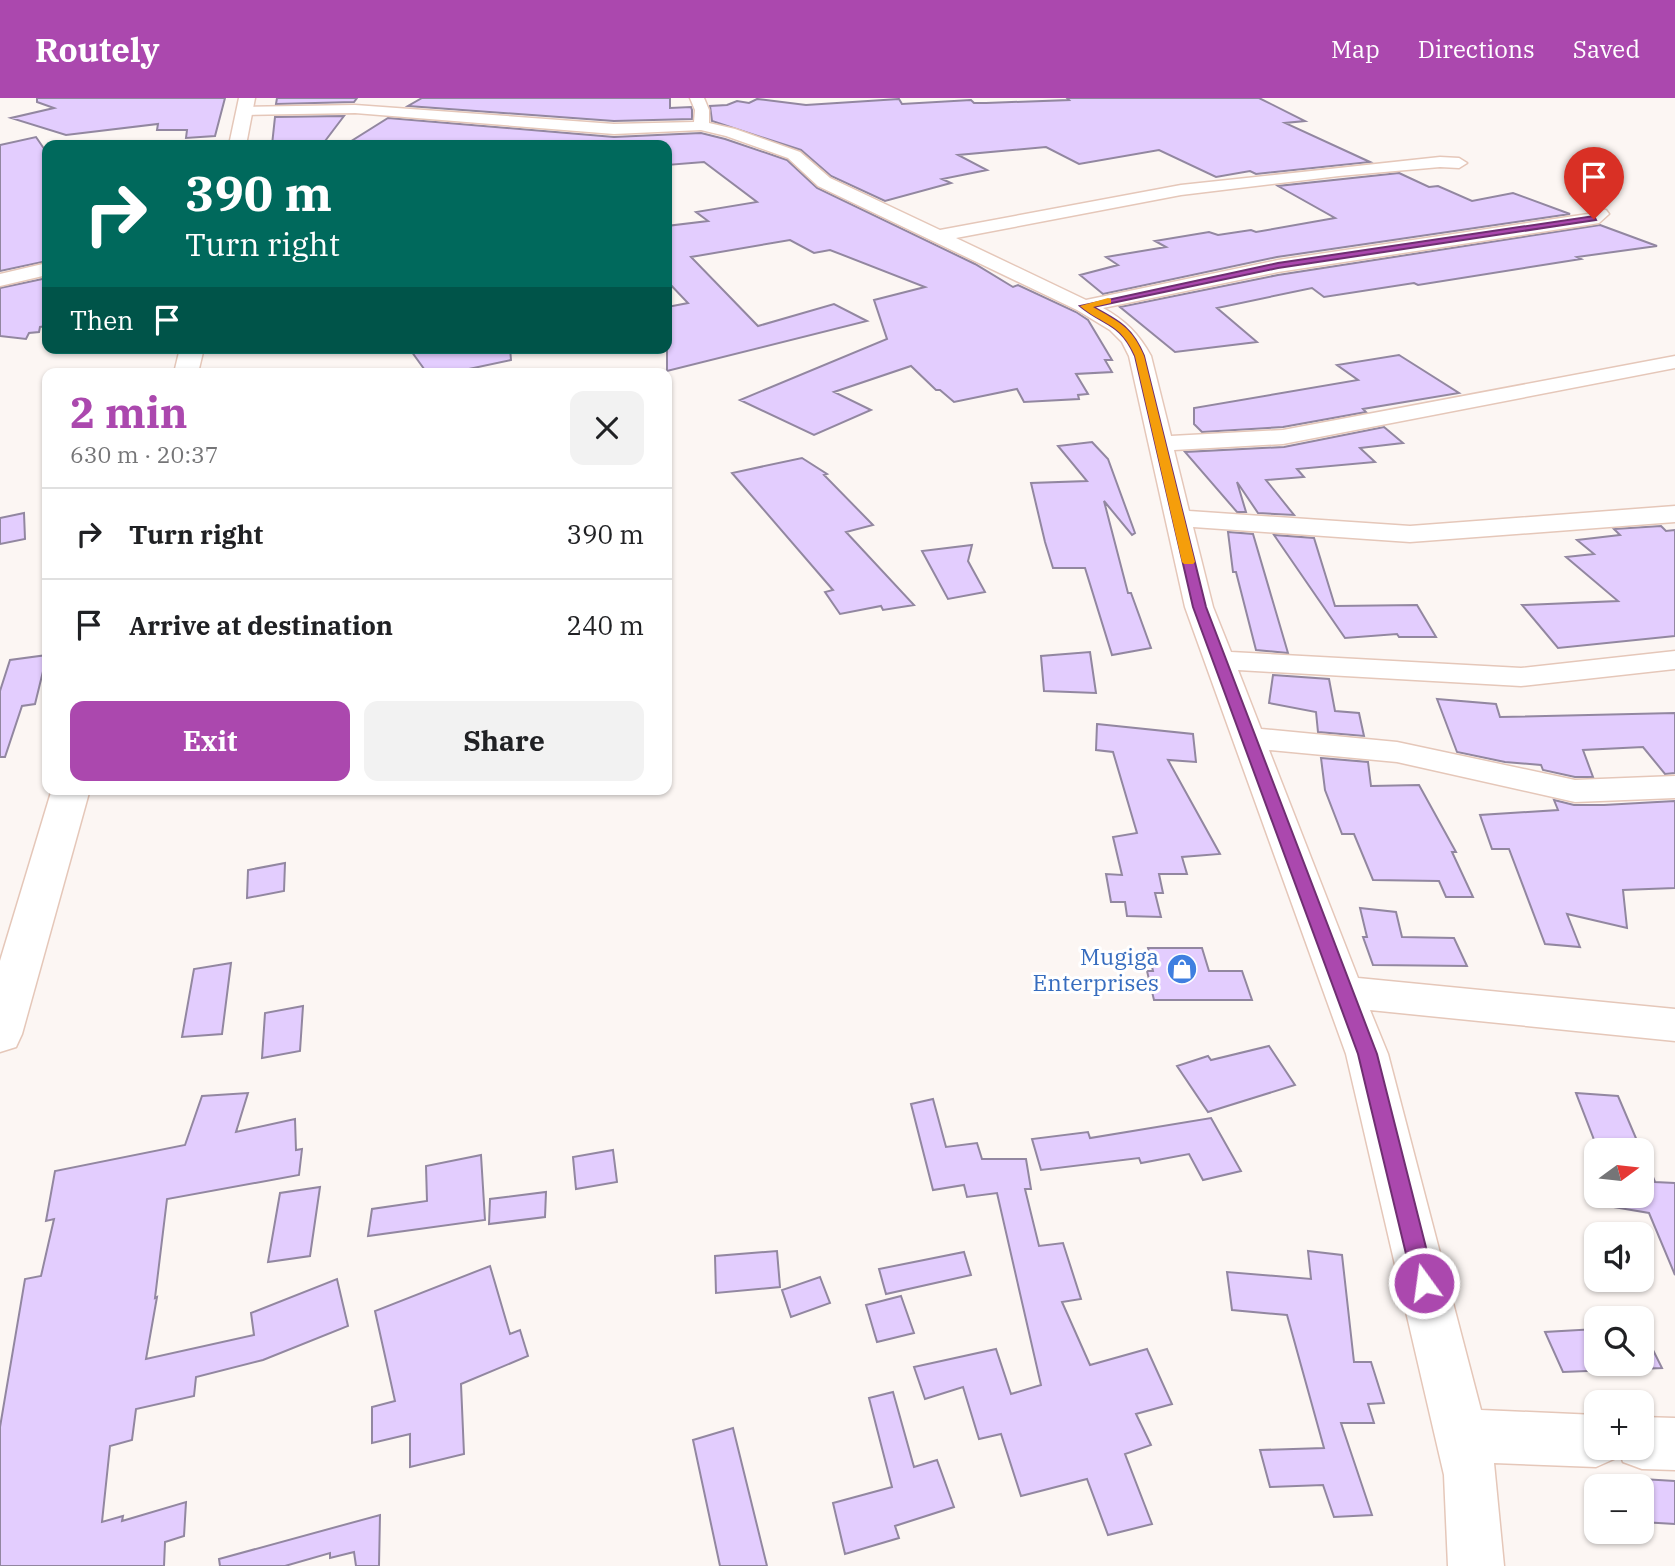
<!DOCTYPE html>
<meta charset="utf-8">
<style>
:root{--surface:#fff;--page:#f2f2f2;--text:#202124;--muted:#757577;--line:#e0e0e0;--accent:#ab48ae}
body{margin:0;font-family:"IBM Plex Serif",serif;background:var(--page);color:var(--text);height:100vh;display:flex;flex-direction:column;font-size:26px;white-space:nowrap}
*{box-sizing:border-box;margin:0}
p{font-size:23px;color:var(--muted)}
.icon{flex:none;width:38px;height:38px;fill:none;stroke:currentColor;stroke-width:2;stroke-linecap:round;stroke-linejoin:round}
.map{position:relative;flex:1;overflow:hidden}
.side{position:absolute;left:42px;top:270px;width:630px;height:427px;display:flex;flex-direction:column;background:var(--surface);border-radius:14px;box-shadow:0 2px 5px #0004}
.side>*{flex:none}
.hud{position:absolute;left:42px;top:42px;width:630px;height:214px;border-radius:14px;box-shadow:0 2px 5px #0004;background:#00695c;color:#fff;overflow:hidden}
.needle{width:46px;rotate:75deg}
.tools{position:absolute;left:1584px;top:1040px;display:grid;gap:14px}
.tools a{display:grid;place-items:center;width:70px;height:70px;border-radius:14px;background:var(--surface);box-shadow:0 2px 5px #0004;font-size:35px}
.pin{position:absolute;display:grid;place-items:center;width:60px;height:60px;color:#fff;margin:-72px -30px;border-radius:50% 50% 50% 0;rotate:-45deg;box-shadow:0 0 7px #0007}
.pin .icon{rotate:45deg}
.me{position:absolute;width:77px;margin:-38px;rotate:346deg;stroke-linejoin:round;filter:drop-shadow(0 0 5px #0008)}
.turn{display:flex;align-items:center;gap:24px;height:147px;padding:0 28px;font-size:32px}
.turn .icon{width:91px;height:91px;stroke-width:2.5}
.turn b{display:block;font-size:49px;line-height:60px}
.then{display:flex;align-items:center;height:66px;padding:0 28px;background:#0003;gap:14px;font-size:26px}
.round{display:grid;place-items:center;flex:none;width:74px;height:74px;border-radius:14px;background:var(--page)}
.overview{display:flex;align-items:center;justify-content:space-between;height:119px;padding:0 28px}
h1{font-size:42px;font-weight:700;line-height:52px;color:var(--accent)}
.button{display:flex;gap:14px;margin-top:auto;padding:14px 28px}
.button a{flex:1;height:80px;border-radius:14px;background:var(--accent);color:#fff;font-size:28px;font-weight:700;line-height:80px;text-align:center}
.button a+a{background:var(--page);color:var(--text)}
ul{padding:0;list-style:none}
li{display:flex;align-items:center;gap:21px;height:91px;padding:0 28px;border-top:2px solid var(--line)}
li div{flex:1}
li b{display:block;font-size:26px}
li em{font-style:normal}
header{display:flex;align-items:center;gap:42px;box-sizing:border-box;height:98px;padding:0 35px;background:var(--accent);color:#fff}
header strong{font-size:33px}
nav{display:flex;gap:38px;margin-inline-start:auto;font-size:24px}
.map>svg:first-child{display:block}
.building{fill:#e3cdfe;stroke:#9287a0;stroke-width:2}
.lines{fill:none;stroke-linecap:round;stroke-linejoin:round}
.minor-casing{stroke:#e5c7b9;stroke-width:3}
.major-casing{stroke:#e5c7b9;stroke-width:3}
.minor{fill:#fff;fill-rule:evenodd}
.major{fill:#fff;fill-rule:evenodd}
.route{fill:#ab48ae;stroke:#6f2f71;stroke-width:2}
.slow{fill:#f59e0b}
.labels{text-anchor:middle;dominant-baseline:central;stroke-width:6;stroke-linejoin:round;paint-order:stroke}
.shop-label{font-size:23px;fill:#366cbe;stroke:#fff;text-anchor:end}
</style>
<header>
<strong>Routely</strong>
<nav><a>Map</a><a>Directions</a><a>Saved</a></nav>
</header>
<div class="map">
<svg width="1675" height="1468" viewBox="0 0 1675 1468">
<rect width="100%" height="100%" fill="#fcf6f3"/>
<!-- building -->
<path class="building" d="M37 0H225L215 38 186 40 187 32H157L158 26 66 37 11 20 54 10 37 4Z
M277 0H357L354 4 276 6Z
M422 0H670V10L691 9 692 12V21L614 23 408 8Z
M1067 0H1259L1305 23 1285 25 1370 64 1256 76 1250 73 1216 79 1159 52 1079 66 1046 49 958 57 987 72 942 81 951 85 885 103 831 78 801 52 712 23 710 8 727 7 737 3 749 5 757 1 806 7 899 1 902 6 971 2 974 5H986L1069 2Z
M344 18 322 47H272L275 19Z
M388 20 614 39 701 35 725 41 787 62 817 90 975 166 1013 189 1018 187 1076 214 1088 222 1112 262H1105L1112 274 1076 276 1088 296 1078 297 1079 301 1024 304 1017 291 954 304 940 292H936L911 268 834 294 871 312 814 337 740 302 887 241 874 202 925 189 830 152 814 155 790 142 691 159 758 228 834 206 867 223 667 273V209L688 205 667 183V128L708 123 696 114 757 104 704 64 667 67V47H345Z
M36 39 47 55V163L0 173V47Z
M1399 75 1429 89 1438 88 1472 103 1513 95 1570 116 1277 159 1103 196 1080 177 1118 167 1106 159 1166 149 1155 143 1209 134 1218 137 1251 132 1256 134 1335 120 1278 88Z
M1600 127 1657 148 1577 159 1581 161 1418 187 1414 185 1324 199 1312 190 1217 210 1257 244 1175 254 1120 209 1278 177Z
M47 180V228L40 229 39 234 29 235 26 241 0 238V190Z
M409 250H510L511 262 450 275H427Z
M1399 257 1459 295 1363 311 1366 314 1283 329 1202 334 1194 326V310L1358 282 1337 267Z
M1384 329 1403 345 1360 350 1375 364 1297 371 1304 379 1266 382 1294 417 1258 415 1237 384 1246 414H1237L1185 354 1284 349Z
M1092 344 1108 361 1135 435 1132 437 1104 403 1128 495H1131L1151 550 1112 557 1085 470H1053L1045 444 1031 385 1087 383 1058 348Z
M802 360 827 376 824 377 873 427 846 434 914 507 883 512 881 508 840 516 825 494 833 492 732 375Z
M24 415 25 441 0 446V420Z
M1661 428 1666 433 1675 432V538L1558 550 1522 507 1618 503 1566 459 1594 456 1577 442 1620 437 1614 431Z
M1228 434 1253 436 1288 555 1256 552 1236 474H1233Z
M1274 437 1314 440 1335 508 1417 507 1436 539H1399L1397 536 1345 540Z
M972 447 968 463 985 494 948 501 922 453Z
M1090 554 1096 595 1044 593 1041 558Z
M47 557 35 606 22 608 5 659H0V593L10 562Z
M1273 577 1329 581 1335 613 1359 615 1364 638 1318 634 1316 614 1269 605Z
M1437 601 1496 606 1500 619 1675 615V675L1665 676 1643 649 1583 652 1593 679H1575L1543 672 1541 667 1505 664 1457 654Z
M1097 626 1193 636 1196 664 1168 662 1220 756 1182 759 1187 776H1159L1163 795H1155L1161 819 1127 818 1125 804H1111L1106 776 1122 777 1113 739 1137 735 1113 654 1096 652Z
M1321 660 1368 664 1371 688 1419 687 1456 754H1452L1473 799H1446L1439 783 1373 782 1354 736H1342L1325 692Z
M1554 702 1574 707H1604L1675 703V790L1623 792 1627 830 1567 816 1580 849 1545 846 1509 751H1492L1480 717 1558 712Z
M285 765 284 793 247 800 248 772Z
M1360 810 1396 814 1402 839 1454 840 1467 868 1373 867 1363 839H1367Z
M1148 850H1202L1209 873H1242L1252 902H1154L1147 873H1153Z
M231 865 222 936 182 939 194 871Z
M303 908 300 953 262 960 265 915Z
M1269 948 1295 987 1208 1014 1177 968 1208 958 1211 962Z
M248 995 236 1034 295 1021 296 1052 302 1051 299 1077 167 1101 155 1200 157 1199 146 1261 254 1237 251 1215 337 1181 348 1228 263 1262 196 1279 194 1298 136 1311 132 1342 110 1348 102 1424 123 1418 122 1423 186 1404 184 1438 165 1444 164 1468H0V1329L25 1181 41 1178 54 1121 46 1123 55 1073 185 1047 202 998Z
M1576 995 1618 998 1641 1052H1598Z
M933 1001 946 1049 977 1045 982 1061H1026L1031 1091H1025L1039 1148 1063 1145 1081 1201 1062 1204 1090 1267 1147 1251 1172 1306 1136 1316 1151 1347 1125 1356 1152 1426 1108 1437 1087 1381 1021 1398 1001 1336 979 1341 963 1289 925 1301 914 1269 996 1251 1011 1296 1041 1287 997 1095 967 1099 964 1087 933 1092 911 1006Z
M1211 1020 1241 1073 1203 1082 1189 1056 1141 1065 1139 1060 1041 1072 1032 1041 1088 1034 1090 1040Z
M613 1052 617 1084 576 1091 573 1059Z
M1642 1052 1655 1084 1675 1085V1177L1649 1115 1601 1107 1599 1097H1642Z
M481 1057 485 1122 368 1138 372 1111 427 1103 426 1068Z
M320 1089 310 1158 268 1164 280 1095Z
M546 1094 545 1119 489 1126 490 1101Z
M777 1153 780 1189 716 1195 715 1158Z
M1308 1153 1342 1157 1354 1264H1371L1384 1305 1368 1306 1374 1325H1341L1372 1417 1334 1419 1323 1387 1270 1389 1260 1352 1324 1350 1287 1217 1232 1212 1227 1174 1311 1181Z
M964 1154 971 1177 886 1196 879 1171Z
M490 1168 510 1236 520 1232 528 1258 461 1286 464 1356 410 1369V1336L372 1345V1309L395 1303 375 1213Z
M820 1179 830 1205 791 1219 782 1192Z
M901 1198 914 1235 877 1244 866 1207Z
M1642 1230 1662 1270 1563 1274 1545 1234 1596 1231V1265H1642Z
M893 1294 914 1369 937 1362 954 1409 895 1428 899 1440 845 1456 833 1405 892 1389 869 1300Z
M733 1330 767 1468H720L693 1342Z
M1642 1381 1675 1383V1426L1642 1424Z
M380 1417 379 1468H356L354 1454 330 1460V1455L285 1468H220L219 1461Z"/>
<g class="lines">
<!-- minor casing -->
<g class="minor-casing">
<path id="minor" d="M690 0H704L709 12V25L735 31 800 54 830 80 940 132 1181 87 1440 59 1459 60 1467 65 1459 70 1440 69 1339 78 1181 97 956 140 1086 202 1278 162 1588 116 1600 111 1606 112 1609 116 1599 125 1593 126 1278 174 1103 210C1125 222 1139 236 1151 258L1171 338 1283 332 1675 258V270L1283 346 1174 352 1189 413 1410 428 1675 408V424L1410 444 1193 429 1213 509 1231 554 1521 570 1675 553V571L1521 588 1238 572 1261 631 1397 644 1575 682 1675 678V700L1575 704 1397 664 1269 652 1358 880 1675 911V943L1370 912 1388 956 1481 1312 1596 1317V1349H1642V1319L1675 1320V1372L1642 1371 1623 1364 1619 1352 1614 1361 1596 1369 1494 1365 1504 1468H1448L1444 1377 1346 956 1185 509 1129 258 1122 244 1110 232 1077 212 818 88 788 60 726 38 701 32 614 36 355 15 245 17 238 13 245 9 355 7 614 26 694 24 695 12Z
M47 165V177L0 188V176Z"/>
</g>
<!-- major casing -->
<g class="major-casing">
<path id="major" d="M239 0H255L246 47H229Z
M180 250H204L198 275H174Z
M52 691H90L22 936 16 949 0 954V863Z"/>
</g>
<!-- minor -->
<use href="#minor" class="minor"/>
<!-- major -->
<use href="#major" class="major"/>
</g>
<!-- route -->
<path class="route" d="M1594 118 1596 122 1278 170 1093 209C1119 223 1132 229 1144 258L1206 509 1377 956 1435 1185 1431 1192 1424 1195 1416 1192 1413 1185 1358 956 1193 509 1135 258C1120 224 1104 228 1080 208L1278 165Z"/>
<!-- slow -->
<path class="slow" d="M1108 200 1111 201V205L1093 209C1119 224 1132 229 1144 258L1195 464 1193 466H1184L1182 464 1135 258C1120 224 1104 228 1080 208Z"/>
<!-- icons -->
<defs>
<g id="shop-disc" transform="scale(1.575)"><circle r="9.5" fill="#3f7fe0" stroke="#fff"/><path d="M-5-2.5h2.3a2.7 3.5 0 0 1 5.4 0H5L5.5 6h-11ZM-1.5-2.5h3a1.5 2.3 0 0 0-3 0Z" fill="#fff"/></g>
</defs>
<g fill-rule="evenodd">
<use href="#shop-disc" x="1182" y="871"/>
</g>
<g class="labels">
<!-- shop labels -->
<g class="shop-label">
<text x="1159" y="858">Mugiga<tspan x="1159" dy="26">Enterprises</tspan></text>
</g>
</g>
</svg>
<div class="tools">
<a><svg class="needle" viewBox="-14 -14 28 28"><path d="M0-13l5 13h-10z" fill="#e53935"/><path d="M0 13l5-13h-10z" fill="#757577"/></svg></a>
<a><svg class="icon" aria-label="sound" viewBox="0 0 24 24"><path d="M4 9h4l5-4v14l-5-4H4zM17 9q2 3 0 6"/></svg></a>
<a><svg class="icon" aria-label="search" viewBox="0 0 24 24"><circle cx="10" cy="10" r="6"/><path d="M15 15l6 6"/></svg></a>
<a>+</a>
<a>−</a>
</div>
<div class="pin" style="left:1594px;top:121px;background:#d93025"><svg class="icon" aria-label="arrive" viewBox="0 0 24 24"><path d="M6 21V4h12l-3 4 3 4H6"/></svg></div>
<svg class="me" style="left:1424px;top:1185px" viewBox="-20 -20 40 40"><circle r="17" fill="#ab48ae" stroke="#fff" stroke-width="3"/><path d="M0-11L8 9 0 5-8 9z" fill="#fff"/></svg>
<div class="hud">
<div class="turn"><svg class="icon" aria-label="right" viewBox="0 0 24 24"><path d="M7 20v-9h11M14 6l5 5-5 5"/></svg><div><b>390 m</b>Turn right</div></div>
<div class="then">Then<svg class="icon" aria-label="arrive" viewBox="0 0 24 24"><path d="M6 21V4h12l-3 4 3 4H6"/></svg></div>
</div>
<section class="side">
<div class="overview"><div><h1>2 min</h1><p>630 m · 20:37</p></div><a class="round"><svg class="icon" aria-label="close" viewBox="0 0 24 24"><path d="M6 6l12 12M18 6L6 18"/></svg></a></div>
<ul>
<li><svg class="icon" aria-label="right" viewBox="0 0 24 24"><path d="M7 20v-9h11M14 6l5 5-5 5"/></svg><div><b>Turn right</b></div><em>390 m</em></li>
<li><svg class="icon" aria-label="arrive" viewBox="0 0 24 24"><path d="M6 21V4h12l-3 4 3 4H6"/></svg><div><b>Arrive at destination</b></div><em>240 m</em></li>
</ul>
<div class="button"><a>Exit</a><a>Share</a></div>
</section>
</div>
